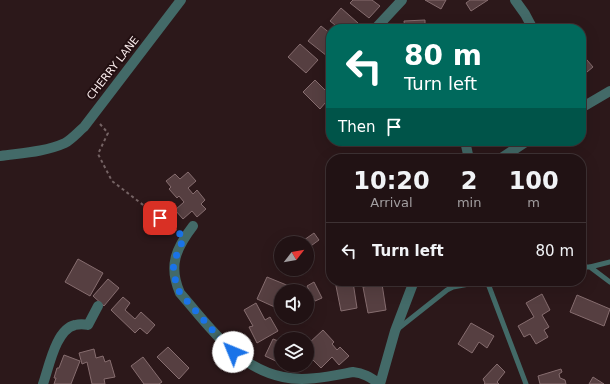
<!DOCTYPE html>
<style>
:root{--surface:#211214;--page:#2d2022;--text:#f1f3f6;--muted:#a29ea0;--line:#3e3234}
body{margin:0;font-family:"DejaVu Sans",sans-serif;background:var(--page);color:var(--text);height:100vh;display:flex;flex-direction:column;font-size:15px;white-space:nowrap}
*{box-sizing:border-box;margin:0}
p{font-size:13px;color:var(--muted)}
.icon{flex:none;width:22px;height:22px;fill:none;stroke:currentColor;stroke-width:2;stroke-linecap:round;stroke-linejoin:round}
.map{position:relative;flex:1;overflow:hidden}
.side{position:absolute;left:326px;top:154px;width:260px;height:132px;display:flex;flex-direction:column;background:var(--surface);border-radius:16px;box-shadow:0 4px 16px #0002,0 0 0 1px var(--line)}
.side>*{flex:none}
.hud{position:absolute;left:326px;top:24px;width:260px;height:122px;border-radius:16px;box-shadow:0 4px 16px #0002,0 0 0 1px var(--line);background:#00695c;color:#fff;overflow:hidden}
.needle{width:26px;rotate:59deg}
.buttons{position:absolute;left:274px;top:236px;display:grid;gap:8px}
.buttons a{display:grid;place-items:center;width:40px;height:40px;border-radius:50%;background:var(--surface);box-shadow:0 4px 16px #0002,0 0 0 1px var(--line);font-size:20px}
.pin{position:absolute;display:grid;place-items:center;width:34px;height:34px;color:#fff;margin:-17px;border-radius:8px;box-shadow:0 2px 6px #0006}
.me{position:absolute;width:44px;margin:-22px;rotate:315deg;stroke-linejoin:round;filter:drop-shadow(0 0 3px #0008)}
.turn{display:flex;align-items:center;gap:14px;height:84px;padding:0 12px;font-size:18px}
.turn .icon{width:52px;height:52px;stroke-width:2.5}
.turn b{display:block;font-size:28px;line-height:34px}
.then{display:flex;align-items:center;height:38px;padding:0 12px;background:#0003;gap:8px;font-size:15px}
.eta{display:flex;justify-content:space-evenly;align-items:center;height:68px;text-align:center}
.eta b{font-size:24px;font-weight:700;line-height:28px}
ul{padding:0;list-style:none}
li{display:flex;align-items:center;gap:12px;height:56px;padding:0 12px;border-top:1px solid var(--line)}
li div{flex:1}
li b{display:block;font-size:15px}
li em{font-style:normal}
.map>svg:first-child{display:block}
.building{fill:#563f41;stroke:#866d6f}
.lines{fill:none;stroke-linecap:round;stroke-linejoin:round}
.path{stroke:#756364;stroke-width:2;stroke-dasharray:3 3;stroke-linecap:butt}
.service{stroke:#436a68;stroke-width:5}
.minor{stroke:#436a68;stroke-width:10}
.route{stroke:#1a73e8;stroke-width:7;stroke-dasharray:0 12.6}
.labels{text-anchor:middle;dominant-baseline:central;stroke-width:4;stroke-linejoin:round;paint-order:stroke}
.street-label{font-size:11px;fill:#f8eaea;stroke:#220f11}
</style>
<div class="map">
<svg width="610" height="384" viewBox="0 0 610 384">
<rect width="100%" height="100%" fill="#2c181a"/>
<!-- building -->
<path class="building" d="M353 0H372L380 6 369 18 350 3Z
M425 0H446L441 9Z
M470 0H488L471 11 466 3Z
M341 8 358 23 353 29H340L330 21Z
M425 20V29H405L404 21Z
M321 26 331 34V51L327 56 308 41Z
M300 44 318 60 306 73 288 57Z
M581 53 593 67 581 77Z
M315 80 331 96 320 109 303 92Z
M188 172 196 181 188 188 193 194 197 190 205 200 201 204 206 209 197 217 192 211 183 219 175 210 184 202 179 196 177 198 169 189 171 187 166 181 175 174 180 179Z
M331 224V233L327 226Z
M314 233 319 240 308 248 307 243H305L304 240Z
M78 259 103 273 90 296 65 282Z
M267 277 289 286 287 291H281V304L279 309 257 299Z
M108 279 119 288 104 306 93 296Z
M335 281H347L348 283 353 282 357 308 341 311Z
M314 282 322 298 315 301 307 286Z
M382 284 386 310 368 313 363 287Z
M295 286 299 291H290Z
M542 294 550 310 542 315 549 327 544 330 548 337 536 344 530 334 524 337 518 326 534 317 526 303Z
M577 295 610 309 604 326 570 312Z
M123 297 130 303 125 310 135 319 141 312 155 325 147 334 140 328 135 333 111 310Z
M256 303 265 320 270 317 278 331 257 343 249 327 253 326 244 310Z
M471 323 494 336 487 348 479 342 472 353 458 344Z
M323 330 334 342 332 344 337 350 340 347 349 356 339 365 332 357 321 368 307 354 312 348 308 344Z
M273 339 281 342V360L279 359 278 362 265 356Z
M168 347 189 368 179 379 157 357Z
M94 349 96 358 103 356 105 362 110 360 115 377 104 379 105 384H92L87 362 82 364 79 353Z
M64 355 80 361 71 384H54L56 378H54L57 368H59Z
M143 357 162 382 159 384H144L131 366Z
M497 364 505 372 497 382 499 384H484L485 383 483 379Z
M561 369 562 372 559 374 560 378 565 380 566 384H540L538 376Z
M593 377 604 384H589Z"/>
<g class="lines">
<!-- path -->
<path class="path" d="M100 124 108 133 98 154 112 181 177 231"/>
<!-- service -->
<path class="service" d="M581 267H590L610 262
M590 267 610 282
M487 281 526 384
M399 328 447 290 453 287 485 281"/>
<!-- minor -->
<path class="minor" d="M515 0 525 14 533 29
M375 29 402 0
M581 108 610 91
M465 141 469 159
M0 156C21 153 45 152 65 143 72 139 78 132 84 127L181 0
M500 159 527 141
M193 226C176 248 168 266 180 293 209 326 237 368 283 377 305 382 331 376 353 372 364 373 371 378 380 384
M43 384C49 367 56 329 75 325 79 324 84 324 88 325L98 306
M380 384 395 331 414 281"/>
</g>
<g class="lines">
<!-- route -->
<path class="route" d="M160 218 184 237 173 264 176 284 180 293 223 342 233 352"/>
</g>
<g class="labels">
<!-- street labels -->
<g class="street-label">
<text transform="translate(113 68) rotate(-52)">CHERRY LANE</text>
</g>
</g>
</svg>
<div class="buttons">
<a><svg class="needle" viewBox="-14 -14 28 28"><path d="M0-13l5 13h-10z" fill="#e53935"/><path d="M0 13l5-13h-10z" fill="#a29ea0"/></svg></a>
<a><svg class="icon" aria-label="sound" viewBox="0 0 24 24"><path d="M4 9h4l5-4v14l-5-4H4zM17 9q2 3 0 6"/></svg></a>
<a><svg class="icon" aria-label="layers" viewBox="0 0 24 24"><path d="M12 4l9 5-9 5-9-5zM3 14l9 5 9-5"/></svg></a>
</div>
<div class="pin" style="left:160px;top:218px;background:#d93025"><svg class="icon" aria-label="arrive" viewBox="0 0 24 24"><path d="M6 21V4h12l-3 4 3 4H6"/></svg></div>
<svg class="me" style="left:233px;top:352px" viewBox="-20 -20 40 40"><circle r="19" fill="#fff"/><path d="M0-13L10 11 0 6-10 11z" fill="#1a73e8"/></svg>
<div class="hud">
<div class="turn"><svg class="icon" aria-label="left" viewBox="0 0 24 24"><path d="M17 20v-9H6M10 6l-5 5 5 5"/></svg><div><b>80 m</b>Turn left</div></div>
<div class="then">Then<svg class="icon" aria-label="arrive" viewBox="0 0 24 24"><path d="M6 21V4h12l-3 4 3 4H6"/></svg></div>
</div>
<section class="side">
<div class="eta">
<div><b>10:20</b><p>Arrival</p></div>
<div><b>2</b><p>min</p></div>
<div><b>100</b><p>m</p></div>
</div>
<ul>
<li><svg class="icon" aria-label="left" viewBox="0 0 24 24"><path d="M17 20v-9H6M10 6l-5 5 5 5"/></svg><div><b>Turn left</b></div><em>80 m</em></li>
</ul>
</section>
</div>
